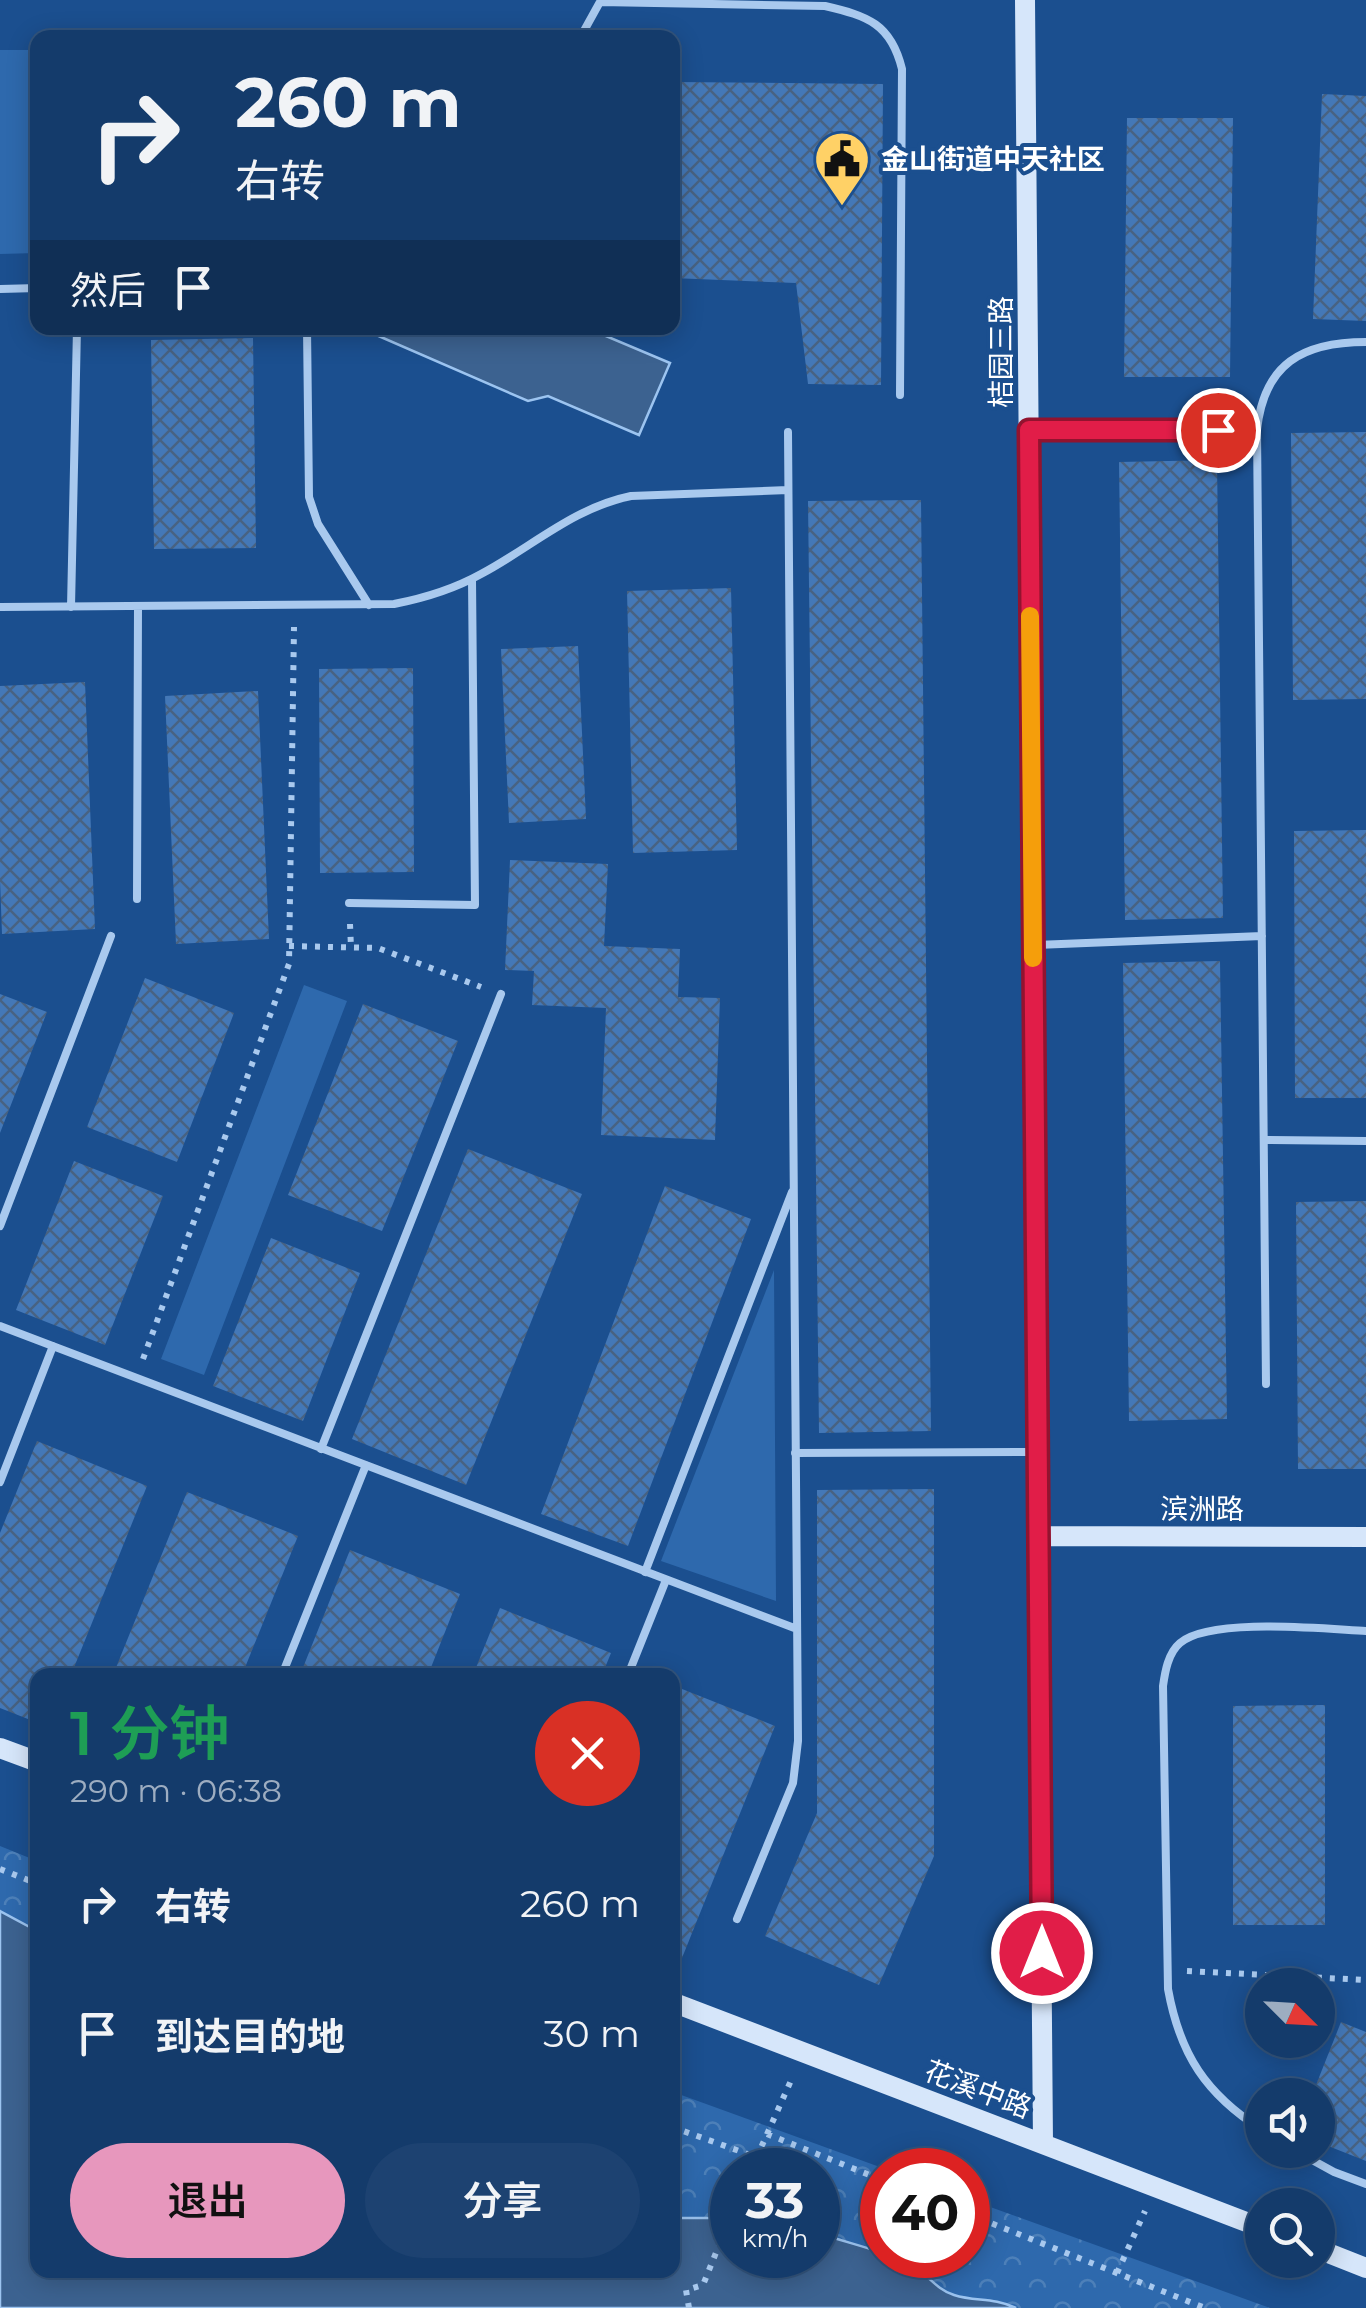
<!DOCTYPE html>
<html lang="zh">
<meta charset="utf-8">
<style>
:root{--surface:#143b6b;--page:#1d4271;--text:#f1f3f6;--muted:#9dadc1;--line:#33557e;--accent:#e797bd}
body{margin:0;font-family:Montserrat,"Noto Sans SC",sans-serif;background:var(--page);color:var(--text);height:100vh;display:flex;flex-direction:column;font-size:38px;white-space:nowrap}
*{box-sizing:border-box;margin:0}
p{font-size:32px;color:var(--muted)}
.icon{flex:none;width:55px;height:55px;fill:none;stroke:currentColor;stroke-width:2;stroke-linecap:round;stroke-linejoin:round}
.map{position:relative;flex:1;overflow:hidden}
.drawer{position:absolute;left:30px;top:1668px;width:650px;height:610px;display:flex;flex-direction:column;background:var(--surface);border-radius:20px;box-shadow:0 5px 25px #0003,0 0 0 2px var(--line)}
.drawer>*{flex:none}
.banner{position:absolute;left:30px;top:30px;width:650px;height:305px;border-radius:20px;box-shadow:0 5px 25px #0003,0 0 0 2px var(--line);background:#143b6b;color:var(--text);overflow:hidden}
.needle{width:65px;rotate:114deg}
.tools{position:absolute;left:1245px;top:1968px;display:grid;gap:20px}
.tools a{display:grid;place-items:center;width:90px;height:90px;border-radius:50%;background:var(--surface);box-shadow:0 5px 25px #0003,0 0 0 2px var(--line);font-size:50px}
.speed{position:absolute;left:710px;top:2148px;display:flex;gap:20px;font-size:50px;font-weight:700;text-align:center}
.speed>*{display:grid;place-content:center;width:130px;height:130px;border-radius:50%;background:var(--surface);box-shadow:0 5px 25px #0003,0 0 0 2px var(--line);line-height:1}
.speed small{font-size:25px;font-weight:400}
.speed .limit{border:15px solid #d22;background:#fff;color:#111}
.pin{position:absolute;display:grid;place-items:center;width:85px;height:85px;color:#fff;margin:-42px;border:5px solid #fff;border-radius:50%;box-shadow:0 2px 10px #0007}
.me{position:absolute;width:110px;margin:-55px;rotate:0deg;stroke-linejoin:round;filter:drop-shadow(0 0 8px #0008)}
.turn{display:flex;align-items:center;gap:35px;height:210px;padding:0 40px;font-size:45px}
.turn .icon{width:130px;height:130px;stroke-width:2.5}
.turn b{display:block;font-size:70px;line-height:85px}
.then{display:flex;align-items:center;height:95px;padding:0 40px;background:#0003;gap:20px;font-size:38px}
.round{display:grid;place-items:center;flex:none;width:105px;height:105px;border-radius:52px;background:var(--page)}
.overview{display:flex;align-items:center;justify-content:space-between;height:170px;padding:0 40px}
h1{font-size:60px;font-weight:600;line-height:75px;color:#1e9e55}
.action{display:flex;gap:20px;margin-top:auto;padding:20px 40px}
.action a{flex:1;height:115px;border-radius:60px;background:var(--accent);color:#111;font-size:40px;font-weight:600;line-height:115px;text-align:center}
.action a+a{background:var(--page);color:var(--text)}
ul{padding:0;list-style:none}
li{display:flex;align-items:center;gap:30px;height:130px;padding:0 40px}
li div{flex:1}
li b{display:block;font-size:38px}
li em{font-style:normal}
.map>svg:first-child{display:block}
.grass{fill:#2e69ad}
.park{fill:url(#park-crowns);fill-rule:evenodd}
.water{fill:#3c6290;stroke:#9cc4f0;stroke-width:2.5}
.building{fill:url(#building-cross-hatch)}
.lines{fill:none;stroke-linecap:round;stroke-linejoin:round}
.path{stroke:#a9c9ee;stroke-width:6;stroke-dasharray:5 8;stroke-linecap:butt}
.lane{stroke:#a9c9ee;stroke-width:8}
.secondary{stroke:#d6e6fa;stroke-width:20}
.route-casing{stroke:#92132f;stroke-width:25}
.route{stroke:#e11d48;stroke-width:18}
.slow{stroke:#f59e0b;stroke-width:18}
.labels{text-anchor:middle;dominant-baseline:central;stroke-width:8;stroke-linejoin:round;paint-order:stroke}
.poi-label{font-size:28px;font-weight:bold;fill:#fff;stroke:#1b4f8f;text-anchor:start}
.street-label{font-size:28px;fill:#fff;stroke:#1b4f8f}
</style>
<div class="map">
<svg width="1366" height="2308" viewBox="0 0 1366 2308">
<defs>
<pattern id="park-crowns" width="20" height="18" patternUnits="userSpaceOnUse" patternTransform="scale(2.5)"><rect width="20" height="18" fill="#2e69ad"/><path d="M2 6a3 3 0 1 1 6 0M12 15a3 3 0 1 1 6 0" fill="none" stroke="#4d80b9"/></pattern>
<pattern id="building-cross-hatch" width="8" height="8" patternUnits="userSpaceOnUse" patternTransform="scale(2.5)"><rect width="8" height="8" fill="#4478b7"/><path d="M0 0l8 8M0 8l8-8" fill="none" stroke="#486282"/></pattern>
</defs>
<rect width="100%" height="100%" fill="#1b4f8f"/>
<!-- grass -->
<path class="grass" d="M0 50H37V253L0 254Z
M304 985 347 1001 204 1375 161 1359Z
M774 1270 776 1601 661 1561Z"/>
<!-- park -->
<path class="park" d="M0 1846 37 1861 38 2270H672L673 2092 888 2170H882V2255H968V2199L1270 2308H0ZM732 2170H818V2255H732Z"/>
<!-- water -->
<path class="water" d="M368 328H587L670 363 639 435 548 396 528 401 367 331Z
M0 1911 37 1931 38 2270H672L673 2216 679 2218H718L725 2209 732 2212V2255H818V2233C848 2243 880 2250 909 2263 926 2272 935 2289 954 2295 976 2302 992 2297 1016 2308H0Z"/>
<!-- building -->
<path class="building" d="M672 82 883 84 881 385 808 384 796 283 672 278Z
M1322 94 1366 96V321L1313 319Z
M1127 118H1233L1230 377H1124Z
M253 338 256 548 154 549 151 340Z
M1366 432V699L1293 700 1291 433Z
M1217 460 1223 918 1125 920 1119 462Z
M921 500 931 1431 819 1433 808 501Z
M731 588 737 850 633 853 627 591Z
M578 646 586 819 509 823 501 649Z
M413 668 414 872 320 873 319 669Z
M85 682 95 929 2 934 0 880V686Z
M258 691 269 939 176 944 165 696Z
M1366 830V1098H1295L1294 831Z
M510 860 608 864 604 946 680 949 678 997 720 998 715 1140 601 1135 606 1008 532 1005 534 971 505 970Z
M1220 961 1227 1419 1129 1421 1123 963Z
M145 978 234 1013 177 1162 87 1127Z
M0 994 47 1012 0 1133Z
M363 1004 458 1041 382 1231 288 1195Z
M468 1149 582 1194 466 1485 352 1439Z
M74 1161 163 1196 105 1345 16 1310Z
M665 1186 751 1219 628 1546 541 1514Z
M1366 1201V1469H1298L1296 1202Z
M271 1238 360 1273 303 1421 213 1386Z
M37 1441 147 1486 71 1675H38V1723L0 1708V1533Z
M934 1489V1856L879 1985 765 1936 817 1813V1490Z
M187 1492 298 1536 242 1675H113Z
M350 1550 460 1594 428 1675H300Z
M500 1608 611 1653 602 1675H473Z
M672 1685 775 1726 678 1968 672 1966Z
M1325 1705V1925H1233V1706Z
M1341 2022 1366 2032V2161L1318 2142V2095H1312Z"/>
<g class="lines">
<!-- path -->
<path class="path" d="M350 924 351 948
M289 946 378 948 481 987
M143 1359 289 964 294 627
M0 1869 38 1884
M1187 1971 1366 1980
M672 2127 756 2157
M767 2134 882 2180
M751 2170 793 2076
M968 2214 1205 2308
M1117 2273 1145 2211
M689 2308 686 2290 703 2285 732 2213"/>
<!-- lane -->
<path class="lane" d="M600 2 825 6C868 16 891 24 902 69L900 395
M580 38 601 0
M0 289 38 288
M307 328 309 497 318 524 369 605
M1031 430H1257
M0 607 394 604C425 598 454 589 481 574 532 547 573 508 631 496L788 490
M71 607 77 328
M137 899 138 606
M349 903 475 905 472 579
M1036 945 1262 936
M1264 1140 1366 1141
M0 1226 111 936
M0 1326 797 1629
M1266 1384 1257 430C1264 364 1302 342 1366 342
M321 1449 501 994
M795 1453 1033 1452
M0 1482 53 1346
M645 1572 792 1192
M282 1675 366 1465
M628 1675 666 1580
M737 1919 793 1783 798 1741 788 432
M1262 2130C1206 2094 1180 2055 1168 1989L1163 1686C1165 1672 1168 1653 1180 1643 1210 1617 1325 1629 1366 1631
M1294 2150 1334 2172 1366 2184"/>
<!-- secondary -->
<path class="secondary" d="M1025 0 1043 2143
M1038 1536 1366 1537
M0 1748 38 1762
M672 2002 1262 2228
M1318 2249 1366 2268"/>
</g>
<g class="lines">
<!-- route casing -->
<g class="route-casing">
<path id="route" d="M1042 1953 1029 430H1218"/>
</g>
<!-- route -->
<use href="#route" class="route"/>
<!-- slow -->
<path class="slow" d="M1030 616 1033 958"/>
</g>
<!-- icons -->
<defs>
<g id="civic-pin" transform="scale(2.875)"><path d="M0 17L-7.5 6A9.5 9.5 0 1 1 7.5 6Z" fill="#ffd166" stroke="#1b4f8f"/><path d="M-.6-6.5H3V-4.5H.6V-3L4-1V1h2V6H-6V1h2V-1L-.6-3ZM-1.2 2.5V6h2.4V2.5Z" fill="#111"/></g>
</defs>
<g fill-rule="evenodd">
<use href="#civic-pin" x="842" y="159"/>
</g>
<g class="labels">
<!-- poi labels -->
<g class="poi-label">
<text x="881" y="159">金山街道中天社区</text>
</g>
<!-- street labels -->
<g class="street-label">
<text transform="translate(1001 352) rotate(-90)">桔园三路</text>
<text x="1202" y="1509">滨洲路</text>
<text transform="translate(978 2089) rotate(21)">花溪中路</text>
</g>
</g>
</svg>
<div class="tools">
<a><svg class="needle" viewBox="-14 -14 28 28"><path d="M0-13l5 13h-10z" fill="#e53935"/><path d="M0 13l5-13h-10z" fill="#9dadc1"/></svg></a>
<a><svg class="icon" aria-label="sound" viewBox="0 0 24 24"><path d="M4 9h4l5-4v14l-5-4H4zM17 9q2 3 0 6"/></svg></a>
<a><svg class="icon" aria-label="search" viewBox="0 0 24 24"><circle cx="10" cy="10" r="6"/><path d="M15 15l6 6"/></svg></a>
</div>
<div class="speed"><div>33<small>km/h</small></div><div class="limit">40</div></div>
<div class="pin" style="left:1218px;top:430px;background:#d93025"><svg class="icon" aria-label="arrive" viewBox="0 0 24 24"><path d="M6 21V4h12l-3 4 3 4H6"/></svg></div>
<svg class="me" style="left:1042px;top:1953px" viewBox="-20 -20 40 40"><circle r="17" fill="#e11d48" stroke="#fff" stroke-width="3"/><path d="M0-11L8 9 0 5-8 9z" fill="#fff"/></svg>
<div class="banner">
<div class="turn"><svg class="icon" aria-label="right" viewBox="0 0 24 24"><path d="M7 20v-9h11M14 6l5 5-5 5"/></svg><div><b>260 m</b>右转</div></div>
<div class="then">然后<svg class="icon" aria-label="arrive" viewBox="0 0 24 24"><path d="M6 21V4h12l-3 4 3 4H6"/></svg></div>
</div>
<section class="drawer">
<div class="overview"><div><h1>1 分钟</h1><p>290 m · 06:38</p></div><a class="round" style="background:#d93025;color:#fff"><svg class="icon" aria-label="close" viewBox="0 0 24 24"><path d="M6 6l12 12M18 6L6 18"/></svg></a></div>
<ul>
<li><svg class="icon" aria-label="right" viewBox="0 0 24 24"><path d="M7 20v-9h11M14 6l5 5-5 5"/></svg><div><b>右转</b></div><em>260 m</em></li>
<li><svg class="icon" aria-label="arrive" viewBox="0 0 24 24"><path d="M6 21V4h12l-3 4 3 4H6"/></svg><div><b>到达目的地</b></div><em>30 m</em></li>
</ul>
<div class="action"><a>退出</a><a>分享</a></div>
</section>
</div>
